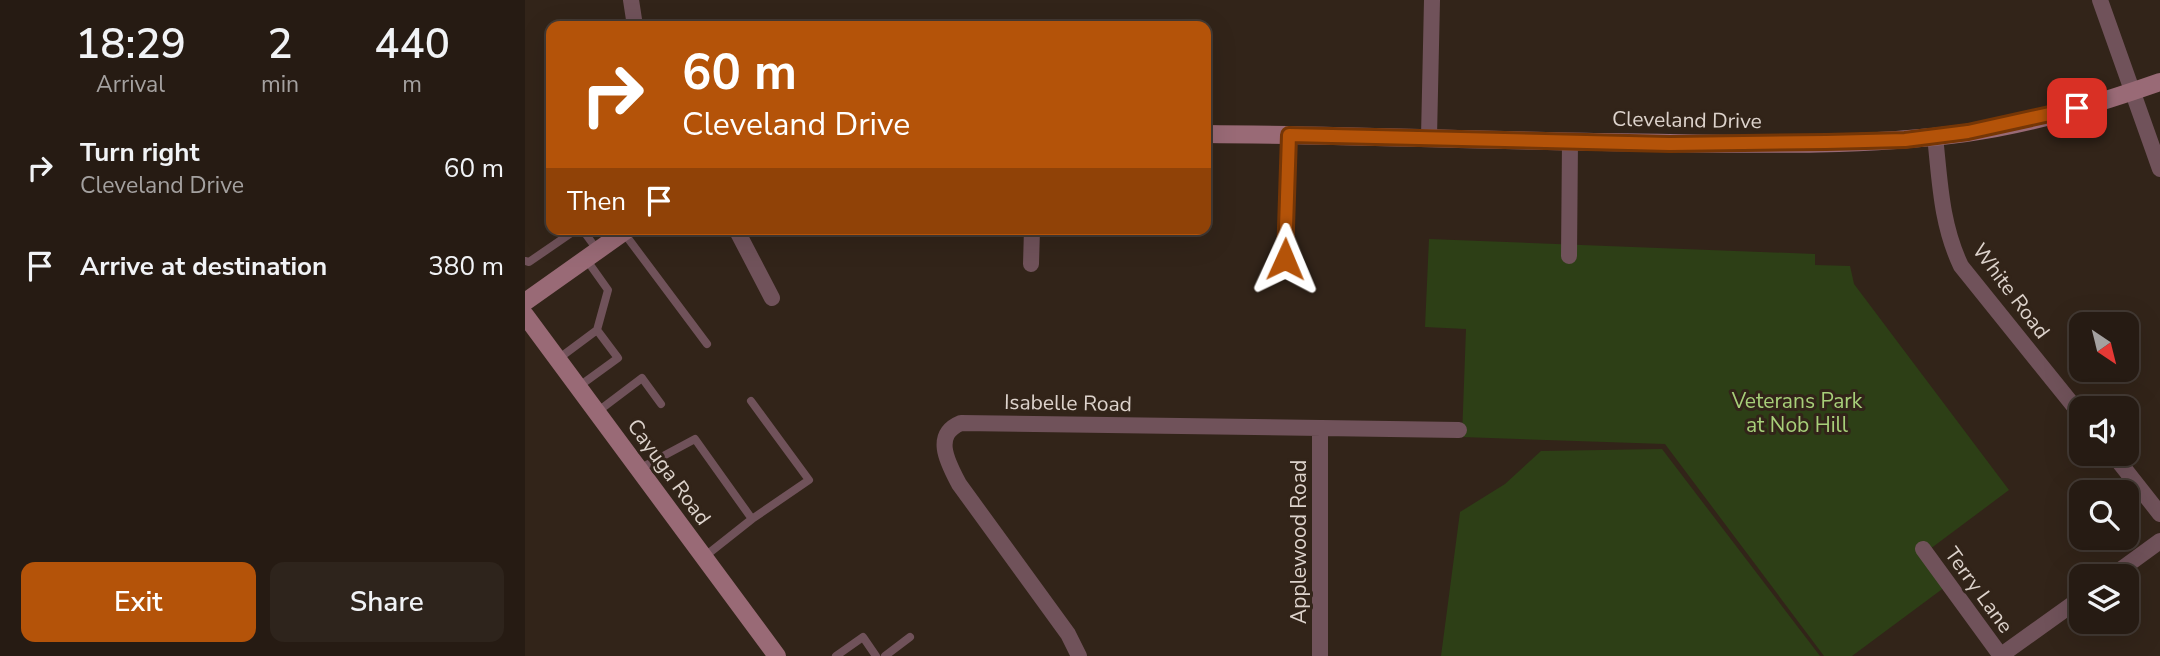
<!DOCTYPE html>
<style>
:root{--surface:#261b13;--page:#2e241c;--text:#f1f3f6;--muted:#a4a1a0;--line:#423933;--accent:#b45309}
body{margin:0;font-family:"Nunito Sans",sans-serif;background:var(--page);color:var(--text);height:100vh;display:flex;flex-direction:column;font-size:26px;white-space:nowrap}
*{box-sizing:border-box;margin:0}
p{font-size:23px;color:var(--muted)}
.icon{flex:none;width:38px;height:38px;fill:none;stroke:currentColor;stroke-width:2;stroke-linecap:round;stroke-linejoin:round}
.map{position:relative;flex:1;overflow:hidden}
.panel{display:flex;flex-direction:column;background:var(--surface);width:525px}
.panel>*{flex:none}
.top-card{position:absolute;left:21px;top:21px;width:665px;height:214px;border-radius:14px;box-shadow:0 7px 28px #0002,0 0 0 2px var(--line);background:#b45309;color:#fff;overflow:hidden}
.needle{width:46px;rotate:145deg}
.controls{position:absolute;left:1544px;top:312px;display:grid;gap:14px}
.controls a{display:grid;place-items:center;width:70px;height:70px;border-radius:14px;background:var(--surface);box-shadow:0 7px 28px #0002,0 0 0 2px var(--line);font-size:35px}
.pin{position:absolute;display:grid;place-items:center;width:60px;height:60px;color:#fff;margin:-30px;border-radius:14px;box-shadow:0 4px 10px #0006}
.me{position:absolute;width:77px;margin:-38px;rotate:1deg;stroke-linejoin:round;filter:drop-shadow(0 0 5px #0008)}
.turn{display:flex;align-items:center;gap:24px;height:147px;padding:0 21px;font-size:32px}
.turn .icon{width:91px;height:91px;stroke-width:2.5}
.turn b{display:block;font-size:49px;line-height:60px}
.then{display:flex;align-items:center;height:66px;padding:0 21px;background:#0003;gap:14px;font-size:26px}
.eta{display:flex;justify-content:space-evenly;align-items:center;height:119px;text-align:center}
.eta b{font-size:42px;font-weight:600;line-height:49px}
.button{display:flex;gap:14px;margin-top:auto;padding:14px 21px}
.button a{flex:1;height:80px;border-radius:14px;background:var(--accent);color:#fff;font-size:28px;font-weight:600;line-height:80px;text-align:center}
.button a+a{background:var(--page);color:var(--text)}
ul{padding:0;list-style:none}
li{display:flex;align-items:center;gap:21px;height:98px;padding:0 21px}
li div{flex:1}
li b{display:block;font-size:26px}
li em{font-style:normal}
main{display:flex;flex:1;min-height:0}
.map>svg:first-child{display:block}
.green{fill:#2d3f16}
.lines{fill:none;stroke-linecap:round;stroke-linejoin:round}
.lane{stroke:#70525a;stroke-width:8}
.street{stroke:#70525a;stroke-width:16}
.secondary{stroke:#996a76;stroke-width:18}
.route-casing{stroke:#753606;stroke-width:18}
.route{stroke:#b45309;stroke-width:12}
.labels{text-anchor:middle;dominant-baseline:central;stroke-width:6;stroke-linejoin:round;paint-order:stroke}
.street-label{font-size:21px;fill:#ddd3cc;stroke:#322419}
.park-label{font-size:21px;fill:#a7cf79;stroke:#322419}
</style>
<main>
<section class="panel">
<div class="eta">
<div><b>18:29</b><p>Arrival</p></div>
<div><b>2</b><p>min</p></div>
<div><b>440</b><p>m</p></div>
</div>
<ul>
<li><svg class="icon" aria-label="right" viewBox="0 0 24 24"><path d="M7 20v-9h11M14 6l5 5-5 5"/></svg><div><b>Turn right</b><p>Cleveland Drive</p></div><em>60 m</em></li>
<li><svg class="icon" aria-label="arrive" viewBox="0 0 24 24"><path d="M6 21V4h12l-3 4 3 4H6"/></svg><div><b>Arrive at destination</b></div><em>380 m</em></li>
</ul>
<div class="button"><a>Exit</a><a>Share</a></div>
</section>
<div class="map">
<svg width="1635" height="656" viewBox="0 0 1635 656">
<rect width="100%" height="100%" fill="#322419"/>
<!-- green -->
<path class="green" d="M904 239 1290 254V265L1325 266 1329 284 1484 490 1397 555 1420 587 1327 656H1299L1140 444 937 437 941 329 900 327Z
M1137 449 1295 656H916L935 512 980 484 1016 451Z"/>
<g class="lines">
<!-- lane -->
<path class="lane" d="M57 229 73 251
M99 233 182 344
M0 261 4 262 52 229
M33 359 72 330
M53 387 93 358 72 330 83 290 61 259
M226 401 284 480 227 519
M72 412 117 378 136 404
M114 469 170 439 227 519 179 557
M311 656 338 637 351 656
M360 656 385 637"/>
<!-- street -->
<path class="street" d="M106 0 110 26
M1575 0 1635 169
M1410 136C1415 182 1416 224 1436 266L1556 415
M904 137 907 0
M211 229 247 298
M1044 256 1045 141
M760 259 764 135
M506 264 507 229
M795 428V656
M1587 453 1635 514
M1398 549 1476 656
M1587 576 1635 541
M554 656 543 634 434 484C423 463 407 435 436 423L934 430
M1475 656 1556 598"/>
<!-- secondary -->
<path class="secondary" d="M681 134C813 135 945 140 1077 142 1198 143 1321 149 1441 133 1507 124 1572 104 1635 82
M0 302 103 229
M0 315 252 656"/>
</g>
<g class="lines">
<!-- route casing -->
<g class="route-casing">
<path id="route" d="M760 259 764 135 1145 144 1301 142 1380 140 1443 132 1552 108"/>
</g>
<!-- route -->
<use href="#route" class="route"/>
</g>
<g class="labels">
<!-- street labels -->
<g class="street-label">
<text transform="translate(1162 120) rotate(1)">Cleveland Drive</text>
<text transform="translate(1486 291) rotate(53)">White Road</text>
<text transform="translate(543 403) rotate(1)">Isabelle Road</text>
<text transform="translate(144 472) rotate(54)">Cayuga Road</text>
<text transform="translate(774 542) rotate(-90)">Applewood Road</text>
<text transform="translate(1454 590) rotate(54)">Terry Lane</text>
</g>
<!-- park labels -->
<g class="park-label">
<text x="1272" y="401">Veterans Park<tspan x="1272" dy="24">at Nob Hill</tspan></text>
</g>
</g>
</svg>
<div class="controls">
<a><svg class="needle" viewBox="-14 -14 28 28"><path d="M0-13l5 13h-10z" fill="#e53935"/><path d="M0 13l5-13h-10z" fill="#a4a1a0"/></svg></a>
<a><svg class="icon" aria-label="sound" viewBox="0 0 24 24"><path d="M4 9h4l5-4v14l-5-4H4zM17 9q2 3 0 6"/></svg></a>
<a><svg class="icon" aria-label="search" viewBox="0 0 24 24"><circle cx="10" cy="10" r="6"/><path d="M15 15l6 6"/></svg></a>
<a><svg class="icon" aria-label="layers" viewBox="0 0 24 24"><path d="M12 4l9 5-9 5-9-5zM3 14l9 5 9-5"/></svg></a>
</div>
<div class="pin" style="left:1552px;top:108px;background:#d93025"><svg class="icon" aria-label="arrive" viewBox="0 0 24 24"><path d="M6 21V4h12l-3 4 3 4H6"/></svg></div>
<svg class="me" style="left:760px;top:259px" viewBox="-20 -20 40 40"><path d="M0-17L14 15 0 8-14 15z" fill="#b45309" stroke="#fff" stroke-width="4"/></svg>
<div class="top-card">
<div class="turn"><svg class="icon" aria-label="right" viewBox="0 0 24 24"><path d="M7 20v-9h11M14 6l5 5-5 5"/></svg><div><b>60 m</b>Cleveland Drive</div></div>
<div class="then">Then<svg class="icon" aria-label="arrive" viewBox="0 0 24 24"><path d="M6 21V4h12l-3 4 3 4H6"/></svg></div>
</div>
</div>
</main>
